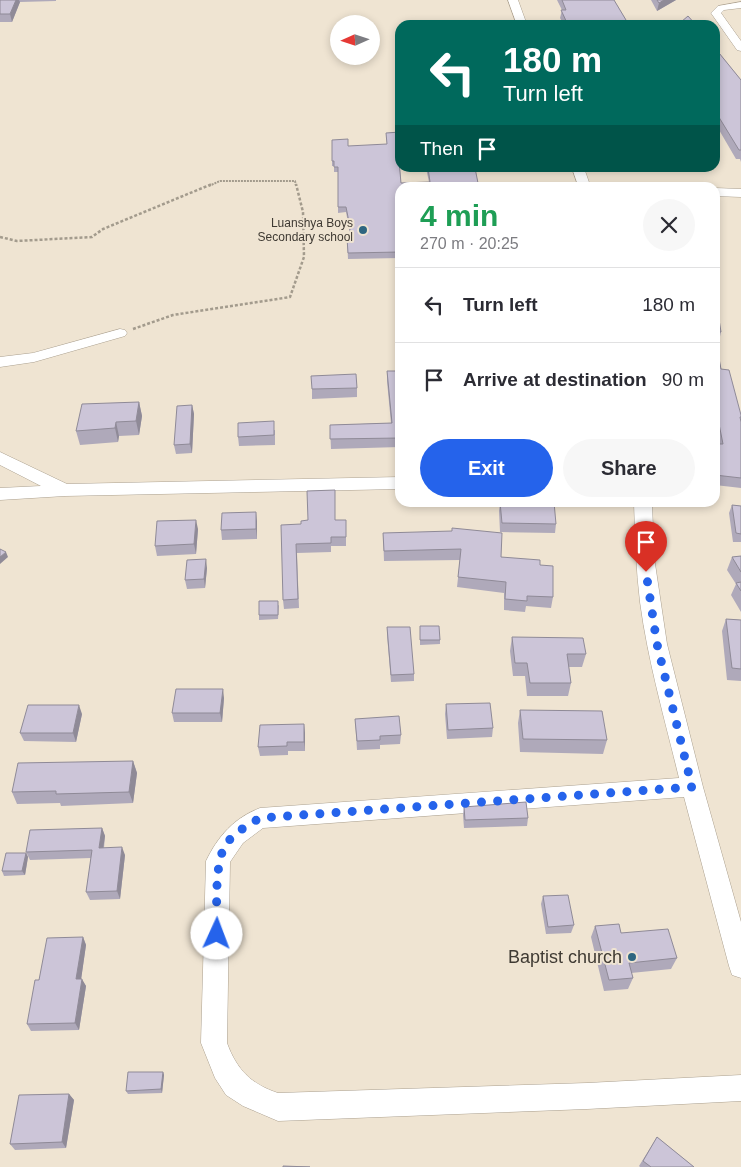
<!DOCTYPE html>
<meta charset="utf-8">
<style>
:root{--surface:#fff;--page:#f7f7f7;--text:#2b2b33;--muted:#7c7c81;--line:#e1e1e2;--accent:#2563eb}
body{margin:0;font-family:Helvetica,sans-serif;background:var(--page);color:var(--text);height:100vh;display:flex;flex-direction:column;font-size:19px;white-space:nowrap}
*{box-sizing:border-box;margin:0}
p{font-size:16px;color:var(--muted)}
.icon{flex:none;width:28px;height:28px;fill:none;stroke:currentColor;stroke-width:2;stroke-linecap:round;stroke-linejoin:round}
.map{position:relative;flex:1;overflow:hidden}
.panel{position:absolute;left:395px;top:182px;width:325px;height:325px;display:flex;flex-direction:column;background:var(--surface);border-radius:15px;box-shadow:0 2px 8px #0003}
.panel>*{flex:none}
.guide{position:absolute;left:395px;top:20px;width:325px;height:152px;border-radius:15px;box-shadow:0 2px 8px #0003;background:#00695c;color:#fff;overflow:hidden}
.needle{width:32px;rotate:267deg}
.controls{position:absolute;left:330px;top:15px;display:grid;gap:10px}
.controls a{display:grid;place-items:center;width:50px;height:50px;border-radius:50%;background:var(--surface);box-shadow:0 2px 8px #0003;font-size:25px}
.pin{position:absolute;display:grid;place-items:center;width:42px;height:42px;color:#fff;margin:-51px -21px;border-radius:50% 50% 50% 0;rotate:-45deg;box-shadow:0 0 5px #0007}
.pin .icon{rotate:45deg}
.me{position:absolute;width:55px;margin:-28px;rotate:2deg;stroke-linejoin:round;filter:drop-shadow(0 0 4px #0008)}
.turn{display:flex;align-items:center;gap:18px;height:105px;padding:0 25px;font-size:22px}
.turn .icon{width:65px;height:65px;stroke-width:2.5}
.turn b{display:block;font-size:35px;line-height:42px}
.then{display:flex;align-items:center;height:48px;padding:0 25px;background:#0003;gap:10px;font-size:19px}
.round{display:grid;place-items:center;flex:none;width:52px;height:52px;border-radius:26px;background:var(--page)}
.summary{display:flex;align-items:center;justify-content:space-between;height:85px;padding:0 25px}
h1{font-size:30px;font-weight:600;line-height:38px;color:#1e9e55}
.primary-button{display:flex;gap:10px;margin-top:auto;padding:10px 25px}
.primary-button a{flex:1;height:58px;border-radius:30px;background:var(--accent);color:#fff;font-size:20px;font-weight:600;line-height:58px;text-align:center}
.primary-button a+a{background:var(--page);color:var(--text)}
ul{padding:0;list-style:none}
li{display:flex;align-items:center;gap:15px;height:75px;padding:0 25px;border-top:1px solid var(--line)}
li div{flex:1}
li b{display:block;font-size:19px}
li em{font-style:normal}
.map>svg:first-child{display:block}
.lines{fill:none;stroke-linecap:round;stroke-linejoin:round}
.minor-casing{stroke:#aba08f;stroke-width:1}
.path-far1{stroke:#a39b8d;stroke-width:2;stroke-dasharray:2 1;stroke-linecap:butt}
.path{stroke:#a39b8d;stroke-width:2.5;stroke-dasharray:3 2;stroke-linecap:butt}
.minor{fill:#fff;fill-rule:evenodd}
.wall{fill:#afa9ba}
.shaded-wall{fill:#8f8a97}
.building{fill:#ccc5d8;stroke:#8f8a97}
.route{stroke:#2563eb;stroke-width:9;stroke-dasharray:0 16.2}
.poi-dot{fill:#2e6680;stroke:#efe4d2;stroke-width:2}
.labels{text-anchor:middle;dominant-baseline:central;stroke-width:4;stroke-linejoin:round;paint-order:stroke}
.far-poi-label{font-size:12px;fill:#3f3a33;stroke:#efe4d2;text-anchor:end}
.near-poi-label{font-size:18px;fill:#3f3a33;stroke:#efe4d2;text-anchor:end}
</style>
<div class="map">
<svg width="741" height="1167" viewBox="0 0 741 1167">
<rect width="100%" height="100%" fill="#efe4d2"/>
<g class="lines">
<!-- minor casing -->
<g class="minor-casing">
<path id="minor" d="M508 0H518L527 25H517Z
M741 2V8L724 10 721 13 741 41V51L737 50 711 13 718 6Z
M572 168H584L591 188H579Z
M715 188 741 189V197L715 196Z
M120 329 125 330 127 333 125 336 34 362 0 367V357L33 353Z
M0 452 67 484 400 477V489L65 496 0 500V488L41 486 0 465Z
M634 502H652L654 557 667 644 703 787 741 922V978L732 975 729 966 684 797 263 828 243 843 230 862 227 1043C237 1070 251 1084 278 1093L587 1083 741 1075V1101L587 1109 278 1121 243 1106 226 1095 215 1078 201 1043 206 861C218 836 234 818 260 808L679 778C665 720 648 662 640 602 636 569 635 536 634 502Z"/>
</g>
<!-- path-far1 -->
<path class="path-far1" d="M209 186 220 181H295L296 186"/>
<!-- path -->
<path class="path" d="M0 237 17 241 92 237 103 229 212 184
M133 329 173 315 290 297 304 257 303 212 296 184"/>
<!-- minor -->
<use href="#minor" class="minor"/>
</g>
<!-- wall -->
<path class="wall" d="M0 0H56V1L20 2 12 22H0Z
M557 0H614L629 25H564L560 18 562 10Z
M651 0H676L657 11Z
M715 48 741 80V162L740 159H736L715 123Z
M400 132V155H399L401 183 429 182 426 168H475L479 188H400V258L348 259 347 238H350L349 228 346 212 338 213V172H334V166H332V161L387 144 386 133Z
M626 168H651L650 170 628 171Z
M715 313 721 332 719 341H716L721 369 741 415V488L715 485V444H718L715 428Z
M387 371H400V447L331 449 330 425 391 423 387 381Z
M357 388V397L312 399V389Z
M139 402 142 416 139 435 119 436 118 442 80 445 76 431Z
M192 405 194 414 192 453 176 454 174 445Z
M275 430V445L239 446 238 437Z
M500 502 556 524 555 533 500 532 499 511Z
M732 505 741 506V542H733L729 513Z
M335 520H346V546H331V552L297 553 299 608 284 609 283 600 301 524Z
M257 521V539L222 540 221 530Z
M198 529 196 554 157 556 155 546Z
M383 533 540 565 553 597 551 608 526 606 525 612 504 610V593L457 587 460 560 384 561Z
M741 556V612L731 595 736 584 727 570 732 557Z
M207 568 205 588 187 589 185 580Z
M279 605 278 619 259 620V615Z
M726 619 741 620V681L727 680 722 631Z
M420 626 440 640V644L420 645Z
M387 627 414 674V681L391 682 387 635Z
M512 637 586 654 582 667H569L571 683 568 696H527L525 676H513L510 651Z
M224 698 222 722H174L172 713Z
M446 704 493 728 492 737 447 739 445 714Z
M520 710 607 740 603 754 520 752 518 723Z
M82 714 76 742 24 741 20 733Z
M355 719 401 735 400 744 380 745V749L357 750Z
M304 724 305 751H288V755L260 756 258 747Z
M133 761 137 773 133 803 61 806 60 803 17 804 12 792Z
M464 807 528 818 527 826 464 828 463 815Z
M102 828 105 836 104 848 125 855 120 899 90 900 86 892 91 858 30 860 26 852Z
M26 853 28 857 25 875 4 876 2 871Z
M543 896 574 925 571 933 546 934 541 904Z
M595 926 621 933 677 958 671 969 631 973 633 978 628 989 604 991 591 937Z
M83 937 86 945 81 979 86 986 79 1030 31 1031 27 1024 39 980Z
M163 1072 164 1075 162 1093 128 1094 126 1091Z
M69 1094 74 1100 66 1148 15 1150 10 1144Z
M657 1137 694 1167H640L639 1166Z"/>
<!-- shaded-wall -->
<path class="shaded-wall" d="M16 0H19L20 2 12 22 10 14Z
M664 0H676L657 11 659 3Z
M139 402 142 416 139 435 136 421Z
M192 405 194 414 192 453 190 444Z
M116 422 119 436 118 442 115 428Z
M256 512 257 521V539L256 529Z
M196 520 198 529 196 554 194 544Z
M6 552 8 557 0 564V557Z
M206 559 207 568 205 588 204 579Z
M223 689 224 698 222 722 220 713Z
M79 705 82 714 76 742 73 733Z
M304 724 305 733V751L304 742Z
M133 761 137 773 133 803 129 792Z
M102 828 105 836 102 856 99 848Z
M122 847 125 855 120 899 117 891Z
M26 853 28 857 25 875 22 871Z
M83 937 86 945 80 987 76 979Z
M82 979 86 986 79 1030 75 1023Z
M163 1072 164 1075 162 1093 161 1089Z
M69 1094 74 1100 66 1148 62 1142Z"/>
<!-- building -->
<path class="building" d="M0 0H16L10 14H0Z
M562 0H614L629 25H568L561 10H566Z
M657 0H664L659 3Z
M688 16 696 25H683L681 22Z
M715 48 741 80V150H739L717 114H715Z
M400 132V150H398L401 183 430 182 428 168H475L479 188H400V252L348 253 347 238H351L349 222 346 207H338V167H334V161H332V140L348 139V146L387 144 386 133Z
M715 313H718L721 332 715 331Z
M715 337 721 369 729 370 741 415V417H740L741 422V478L715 475V444H723L715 404Z
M387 371H400V438L330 439V425L392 423Z
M356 374 357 388 312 389 311 376Z
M139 402 136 421 116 422 115 428 76 431 82 404Z
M192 405 190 444 174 445 177 406Z
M274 421V435L238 437V423Z
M335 490V520H346V537H331V543L296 544 298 599 283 600 281 525 301 524V521L308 520 307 491Z
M500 502H554L556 524 502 523Z
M732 505 741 506V534L736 533Z
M256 512V529L221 530 222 513Z
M196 520 194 544 155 546 157 521Z
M452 528 502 533 501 557 540 560V565L553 566V597L527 596V601L505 599 506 582 458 577 461 549 384 551 383 533 452 531Z
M0 549 6 552 0 557Z
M741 556V572L732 557Z
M206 559 204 579 185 580 187 560Z
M741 582V591L736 583Z
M259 601H278V615H259Z
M726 619 741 620V669L732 668Z
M420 626H439L440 640H420Z
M387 627H410L414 674 391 675Z
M512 637 583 638 586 654H567L571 683H530L527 663H515Z
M176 689H223L220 713H172Z
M490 703 493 728 448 730 446 704Z
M28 705H79L73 733H20Z
M520 710 602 711 607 740 523 739Z
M399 716 401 735 380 736V740L357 741 355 719Z
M304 724V742H287V746L258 747 260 725Z
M133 761 129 792 56 794V791L12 792 18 763Z
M526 802 528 818 465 820 464 807Z
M102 828 99 848 122 847 117 891 86 892 92 850 26 852 30 830Z
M6 853H26L22 871H2Z
M568 895 574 925 548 927 543 896Z
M619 924 621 933 668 929 677 958 629 963 633 978 609 980 595 926Z
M83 937 76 979H82L75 1023 27 1024 35 980H39L47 938Z
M128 1072H163L161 1089 126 1091Z
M69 1094 62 1142 10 1144 19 1095Z
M657 1137 694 1167H651L643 1161Z
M283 1166 310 1167H283Z"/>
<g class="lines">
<!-- route -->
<path class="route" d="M217 934C217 911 214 865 225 846 232 834 248 825 260 818L692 787 657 644 646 572"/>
</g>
<!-- markers -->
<g class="poi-dot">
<circle cx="363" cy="230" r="5"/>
<circle cx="632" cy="957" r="5"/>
</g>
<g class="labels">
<!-- far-poi labels -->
<g class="far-poi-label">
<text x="353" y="223">Luanshya Boys<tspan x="353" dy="14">Secondary school</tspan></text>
</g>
<!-- near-poi labels -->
<g class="near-poi-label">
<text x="622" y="957">Baptist church</text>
</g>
</g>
</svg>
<div class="controls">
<a><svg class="needle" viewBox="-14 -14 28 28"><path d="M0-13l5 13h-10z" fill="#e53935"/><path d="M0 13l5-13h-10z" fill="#7c7c81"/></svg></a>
</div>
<div class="pin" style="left:646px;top:572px;background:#d93025"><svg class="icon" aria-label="arrive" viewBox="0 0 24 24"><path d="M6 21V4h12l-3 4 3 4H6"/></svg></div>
<svg class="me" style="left:217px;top:934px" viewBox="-20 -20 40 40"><circle r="19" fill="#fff"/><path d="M0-13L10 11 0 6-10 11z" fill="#2563eb"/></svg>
<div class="guide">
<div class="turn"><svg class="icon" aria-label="left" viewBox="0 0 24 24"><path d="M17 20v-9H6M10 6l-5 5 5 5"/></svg><div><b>180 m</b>Turn left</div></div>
<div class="then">Then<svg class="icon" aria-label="arrive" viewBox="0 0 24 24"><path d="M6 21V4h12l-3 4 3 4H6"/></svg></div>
</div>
<section class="panel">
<div class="summary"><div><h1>4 min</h1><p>270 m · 20:25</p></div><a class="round"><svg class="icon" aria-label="close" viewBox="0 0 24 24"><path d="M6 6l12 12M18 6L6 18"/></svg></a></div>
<ul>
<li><svg class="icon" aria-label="left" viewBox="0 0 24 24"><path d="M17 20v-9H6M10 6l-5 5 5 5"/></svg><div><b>Turn left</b></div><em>180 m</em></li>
<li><svg class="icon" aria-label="arrive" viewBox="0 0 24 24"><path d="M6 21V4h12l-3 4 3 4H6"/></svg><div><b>Arrive at destination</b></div><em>90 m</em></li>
</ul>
<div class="primary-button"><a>Exit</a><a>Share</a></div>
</section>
</div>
